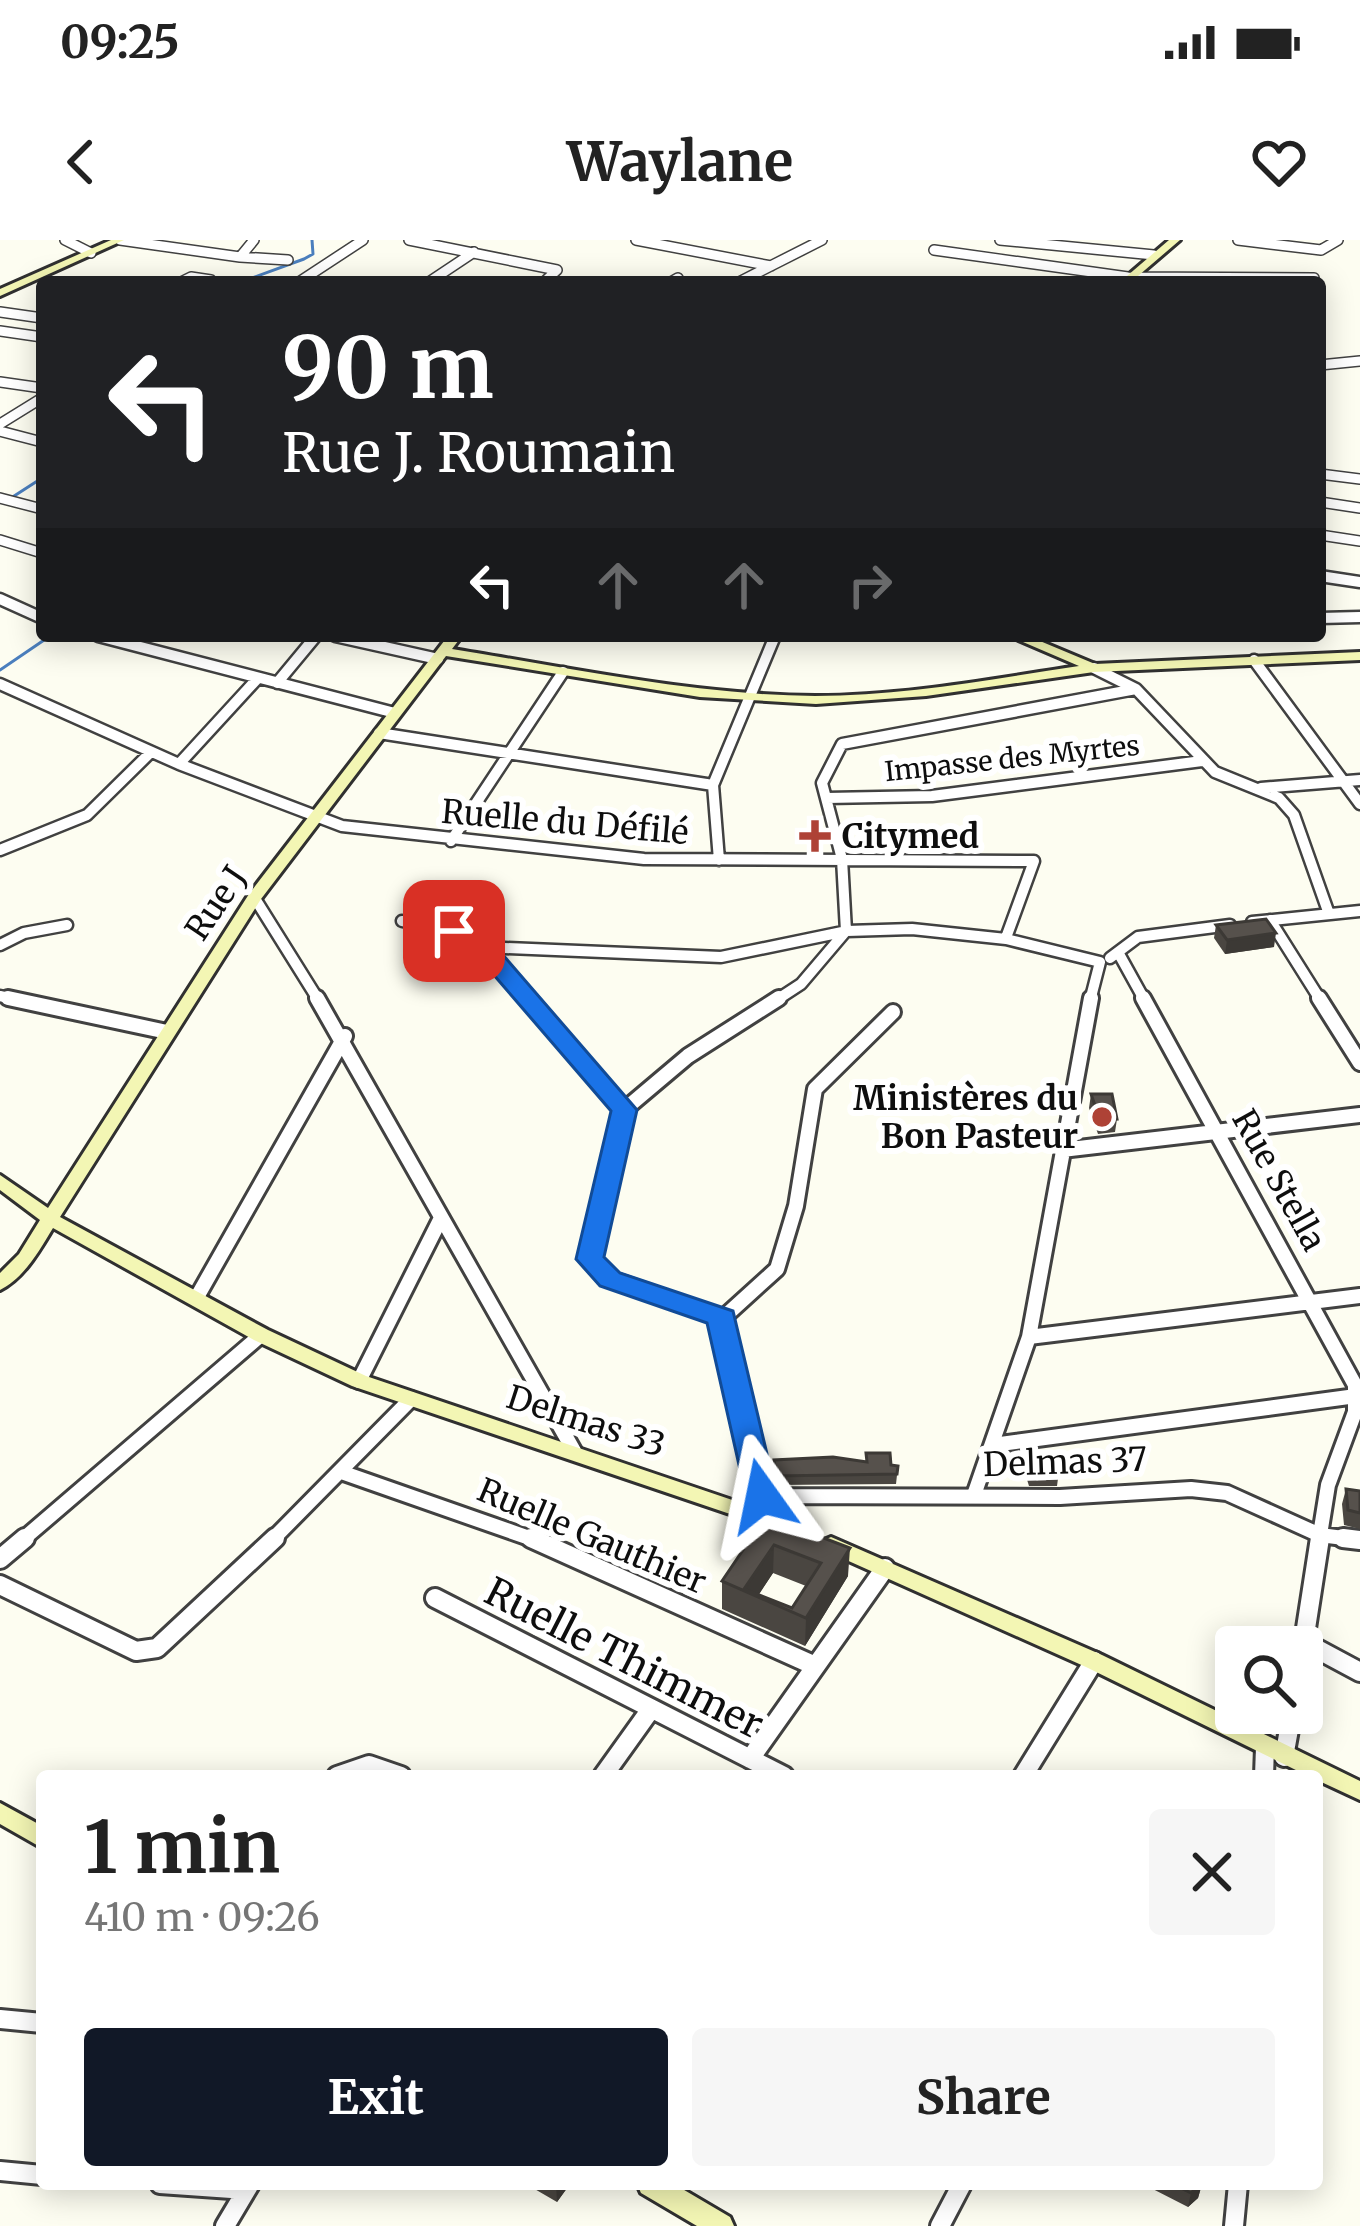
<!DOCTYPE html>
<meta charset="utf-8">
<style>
:root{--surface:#fff;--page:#f6f6f6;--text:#222;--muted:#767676;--accent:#111827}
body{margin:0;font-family:Merriweather,serif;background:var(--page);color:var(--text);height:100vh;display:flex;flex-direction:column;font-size:45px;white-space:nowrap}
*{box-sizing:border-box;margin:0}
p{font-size:39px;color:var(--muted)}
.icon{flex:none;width:66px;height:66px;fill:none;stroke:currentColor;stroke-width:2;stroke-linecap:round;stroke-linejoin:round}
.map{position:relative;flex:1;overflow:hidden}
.side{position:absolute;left:36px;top:1530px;width:1287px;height:420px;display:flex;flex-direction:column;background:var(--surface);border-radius:12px;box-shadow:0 6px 30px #0003}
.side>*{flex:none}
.banner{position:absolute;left:36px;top:36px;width:1290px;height:366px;border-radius:12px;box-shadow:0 6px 30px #0003;background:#202124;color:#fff;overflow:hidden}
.fabs{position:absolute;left:1215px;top:1386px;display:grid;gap:24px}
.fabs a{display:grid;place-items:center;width:108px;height:108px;border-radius:12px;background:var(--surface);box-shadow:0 6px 30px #0003;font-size:60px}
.pin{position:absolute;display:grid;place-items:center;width:102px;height:102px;color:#fff;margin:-51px;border-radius:24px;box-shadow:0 6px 18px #0006}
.me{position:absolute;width:132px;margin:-66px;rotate:348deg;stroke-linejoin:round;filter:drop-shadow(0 0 9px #0008)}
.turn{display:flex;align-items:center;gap:42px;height:252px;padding:0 48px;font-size:54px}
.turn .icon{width:156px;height:156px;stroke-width:2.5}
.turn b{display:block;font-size:84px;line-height:102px}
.lanes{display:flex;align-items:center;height:114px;padding:0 48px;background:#0003;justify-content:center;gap:60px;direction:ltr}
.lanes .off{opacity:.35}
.round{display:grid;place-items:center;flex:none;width:126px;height:126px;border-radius:12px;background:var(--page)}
.headline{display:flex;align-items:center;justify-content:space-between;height:204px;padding:0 48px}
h1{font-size:72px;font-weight:700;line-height:90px}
.cta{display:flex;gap:24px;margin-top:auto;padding:24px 48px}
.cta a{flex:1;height:138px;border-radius:12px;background:var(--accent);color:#fff;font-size:48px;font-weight:700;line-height:138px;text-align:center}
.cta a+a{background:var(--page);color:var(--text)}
.status{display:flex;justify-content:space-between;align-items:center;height:84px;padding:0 60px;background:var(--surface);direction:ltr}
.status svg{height:33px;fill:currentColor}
header{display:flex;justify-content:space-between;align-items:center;height:156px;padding:0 48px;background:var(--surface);font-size:54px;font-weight:700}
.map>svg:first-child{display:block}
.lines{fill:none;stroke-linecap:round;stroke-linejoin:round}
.stream{stroke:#4b7fbe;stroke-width:3}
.street-far3-casing{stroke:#414141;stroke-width:12}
.street-far2-casing{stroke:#414141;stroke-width:15}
.street-far1-casing{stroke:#414141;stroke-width:20}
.street-casing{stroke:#414141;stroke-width:24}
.secondary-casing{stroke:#303030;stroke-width:6}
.street-far3{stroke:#fff;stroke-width:9}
.street-far2{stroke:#fff;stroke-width:10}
.street-far1{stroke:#fff;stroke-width:14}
.street{stroke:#fff;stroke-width:18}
.secondary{fill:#f3f6b4;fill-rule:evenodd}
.wall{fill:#4a4641;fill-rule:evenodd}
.shaded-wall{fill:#3c3935}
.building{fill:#56514c;stroke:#3c3935;stroke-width:3;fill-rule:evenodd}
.route{fill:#1a73e8;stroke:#114b97;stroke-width:3}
.poi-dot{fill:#ae4236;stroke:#fff;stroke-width:4.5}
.labels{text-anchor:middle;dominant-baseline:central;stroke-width:12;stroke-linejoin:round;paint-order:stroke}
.far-street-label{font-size:27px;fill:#0e0e0e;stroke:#fff}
.street-label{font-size:33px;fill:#0e0e0e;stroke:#fff}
.poi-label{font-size:33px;font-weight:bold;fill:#0e0e0e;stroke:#fff;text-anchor:start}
.near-street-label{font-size:39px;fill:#0e0e0e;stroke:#fff}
</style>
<div class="status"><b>09:25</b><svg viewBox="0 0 49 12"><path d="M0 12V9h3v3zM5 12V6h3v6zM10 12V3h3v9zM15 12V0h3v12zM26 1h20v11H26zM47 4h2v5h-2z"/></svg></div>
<header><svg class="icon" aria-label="back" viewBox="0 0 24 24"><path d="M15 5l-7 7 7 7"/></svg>Waylane<svg class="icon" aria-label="heart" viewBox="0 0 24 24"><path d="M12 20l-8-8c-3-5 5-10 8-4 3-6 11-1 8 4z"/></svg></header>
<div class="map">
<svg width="1360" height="1986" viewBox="0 0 1360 1986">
<rect width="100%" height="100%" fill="#fdfdf1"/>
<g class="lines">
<!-- stream -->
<path class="stream" d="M241 42 304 19 313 14 312 0
M11 258 42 238
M0 430 50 396"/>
<!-- street-far3 casing -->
<g class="street-far3-casing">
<path id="street-far3" d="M65 0 91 13
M120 0 240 17 254 0
M409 0 557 30 544 42
M636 0 771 26
M1000 0 1154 15
M1238 0 1321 10 1338 0
M934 10 1128 37 1314 38
M240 17 288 20
M181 42 191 37 211 40
M299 42 363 0
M429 42 474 12
M671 42 678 38
M739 42 822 0
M0 72 42 78
M0 91 42 97
M1320 125 1360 121
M0 142 42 148
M0 184 42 158
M0 191 42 202
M1320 234 1360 239
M0 258 42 269
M1320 262 1360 268
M1320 295 1360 301
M0 300 42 313"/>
</g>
<!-- street-far2 casing -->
<g class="street-far2-casing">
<path id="street-far2" d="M1320 336 1360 342
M0 359 42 378
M1320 378 1360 377
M98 396 395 473
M335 396 438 419
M1254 420 1360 564
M1094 428 1136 449 1215 532 1279 558 1294 575 1329 674
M277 443 316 396
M0 444 179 524 342 586 644 619 1034 621 1007 695
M379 493 713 545
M179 524 258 438
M1261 548 1360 540
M827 558 932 556 1202 521
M451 601 563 432
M0 610 87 575 151 512
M719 620 713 545 775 396
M254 657 319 761
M1270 680 1321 761
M402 681C471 694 485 709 530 761
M1252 682 1360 671
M0 705 24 693 67 685
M483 707 721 717 847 691 912 689 1006 699 1100 722
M1119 714 1145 761
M1110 718 1138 697 1230 685
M0 756 22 761
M775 761 801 744 846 691 842 619 822 543 842 504 1136 449
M1090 761 1100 722"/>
</g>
<!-- street-far1 casing -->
<g class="street-far1-casing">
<path id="street-far1" d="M8 758 167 792
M317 758 574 1211
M527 758 624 870 590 1019 610 1039 723 1078 720 1088 762 1256 744 1268
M1143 758 1355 1145V1172L1328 1245 1319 1301
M1319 758 1360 823
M624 870 688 816 779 758
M1062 910 1360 875
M197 1057 345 796
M723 1078 777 1029 796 966 815 849 893 772
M1029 1097 1360 1056
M359 1141 440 980
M993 1205 1356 1156
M344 1233 538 1301
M974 1255 1029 1097 1091 758
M762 1256 1060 1257 1191 1249 1227 1253 1320 1295 1360 1300
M21 1301 261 1095
M271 1301 411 1159"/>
</g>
<!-- street casing -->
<g class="street-casing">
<path id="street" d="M531 1298 813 1425
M1343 1298 1360 1300
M0 1319 25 1298
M0 1345 136 1411 157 1408 275 1298
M435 1358 784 1536
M1304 1402 1360 1432
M1302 1414 1320 1298
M1284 1517 1292 1473
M750 1519 885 1328
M337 1536 369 1525 401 1536
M603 1536 651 1469
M1023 1536 1094 1421
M1264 1536 1265 1507
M0 1779 42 1783
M0 1931 42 1935
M160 1944 246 1950
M225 1986 250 1944
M940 1986 962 1944
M1234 1986 1238 1944"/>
</g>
<!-- secondary casing -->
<g class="secondary-casing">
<path id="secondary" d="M111 0H124L0 56V49Z
M1169 0H1180L1131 42H1120Z
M448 396H462L452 409C571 428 693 455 815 456 903 456 992 439 1079 426L1009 396H1028L1095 424 1360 412V420L1094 432 926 456 816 464 700 457 446 416 261 659 60 977 268 1090 366 1136 791 1280 794 1285 791 1290H777L352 1146 254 1100 53 988C39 1011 24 1038 0 1050V1033L19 1014 40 980 0 950V935L48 968 249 654Z
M831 1297 1102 1415 1360 1541V1560L1317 1540V1536H1308L1086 1427 824 1310 821 1305 824 1300Z
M0 1563 42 1586V1608L0 1584Z
M637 1944H674L730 1977 734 1986H697L641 1953Z"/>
</g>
<!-- street-far3 -->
<use href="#street-far3" class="street-far3"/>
<!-- street-far2 -->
<use href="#street-far2" class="street-far2"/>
<!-- street-far1 -->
<use href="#street-far1" class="street-far1"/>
<!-- street -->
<use href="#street" class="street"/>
<!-- secondary -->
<use href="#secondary" class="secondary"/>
</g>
<!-- wall -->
<path class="wall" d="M1216 685 1274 707 1225 714 1214 698Z
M1091 854 1117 879 1115 892 1098 894 1089 868Z
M866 1213 891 1225 898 1226 896 1244 775 1245 774 1220 866 1222Z
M1026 1216 1059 1231 1057 1246H1029L1024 1230Z
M1346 1249 1360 1251V1289L1344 1285 1342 1264Z
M766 1276 848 1336 805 1406 722 1369V1341ZM773 1333 806 1346 792 1368 758 1355Z
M526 1944H570L557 1962Z
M1143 1944H1202L1198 1958 1188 1967Z"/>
<!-- shaded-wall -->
<path class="shaded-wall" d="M1276 693 1274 707 1225 714 1227 700Z
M774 1305 773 1333 758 1356 744 1351Z
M850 1308 848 1336 805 1406 806 1378Z
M556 1944H570L557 1962Z
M1202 1944 1198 1958 1188 1967 1191 1953Z"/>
<!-- building -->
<path class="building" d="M1266 679 1276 693 1227 700 1216 685Z
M1091 854H1112L1117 879 1100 880Z
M866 1213H890L891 1225 898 1226 897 1234 776 1236 774 1220 833 1217 867 1222Z
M1053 1213 1059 1231H1031L1026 1216Z
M1346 1249 1360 1251V1273L1348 1270Z
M766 1276 850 1308 806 1378 722 1341ZM774 1305 821 1323 792 1368 744 1349Z
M1173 1944H1202L1191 1953Z"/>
<!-- route -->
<path class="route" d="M454 684 491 701 637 870 604 1017 620 1033 733 1071 777 1256 772 1263H751L746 1256 707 1083 600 1046 576 1019 611 871 474 712 442 691Z"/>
<!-- markers -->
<g class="poi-dot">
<path d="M809 578h12v12h12v12h-12v12h-12v-12h-12v-12h12z"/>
<circle cx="1102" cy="877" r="12"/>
</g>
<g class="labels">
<!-- far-street labels -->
<g class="far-street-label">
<text transform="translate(1012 518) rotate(-6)">Impasse des Myrtes</text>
</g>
<!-- street labels -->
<g class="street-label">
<text transform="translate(565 582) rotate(5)">Ruelle du Défilé</text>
<text transform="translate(216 663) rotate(-56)">Rue J</text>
<text transform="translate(1279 940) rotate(61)">Rue Stella</text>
<text transform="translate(586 1181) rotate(18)">Delmas 33</text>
<text transform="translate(1065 1222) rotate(-2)">Delmas 37</text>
<text transform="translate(592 1296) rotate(23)">Ruelle Gauthier</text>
</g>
<!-- poi labels -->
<g class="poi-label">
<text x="842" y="596">Citymed</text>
<text x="1078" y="858" text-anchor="end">Ministères du<tspan x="1078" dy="38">Bon Pasteur</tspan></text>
</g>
<!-- near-street labels -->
<g class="near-street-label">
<text transform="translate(624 1418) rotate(27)">Ruelle Thimmer</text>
</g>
</g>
</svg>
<div class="fabs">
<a><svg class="icon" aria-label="search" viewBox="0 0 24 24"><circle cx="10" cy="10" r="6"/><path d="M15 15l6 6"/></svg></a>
</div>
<div class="pin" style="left:454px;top:691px;background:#d93025"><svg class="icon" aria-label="arrive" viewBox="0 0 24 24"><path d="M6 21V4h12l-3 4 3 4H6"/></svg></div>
<svg class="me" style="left:762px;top:1256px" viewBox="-20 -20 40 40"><path d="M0-17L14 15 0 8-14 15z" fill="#1a73e8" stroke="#fff" stroke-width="4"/></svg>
<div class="banner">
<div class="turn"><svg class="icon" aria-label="left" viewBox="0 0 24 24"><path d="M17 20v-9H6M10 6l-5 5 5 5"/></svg><div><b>90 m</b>Rue J. Roumain</div></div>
<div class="lanes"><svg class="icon" aria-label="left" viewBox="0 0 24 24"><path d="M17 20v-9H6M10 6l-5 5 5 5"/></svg><svg class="icon off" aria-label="ahead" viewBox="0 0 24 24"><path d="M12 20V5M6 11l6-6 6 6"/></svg><svg class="icon off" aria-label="ahead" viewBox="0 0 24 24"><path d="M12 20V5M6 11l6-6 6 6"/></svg><svg class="icon off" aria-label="right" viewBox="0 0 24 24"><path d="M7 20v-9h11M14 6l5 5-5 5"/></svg></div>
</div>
<section class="side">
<div class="headline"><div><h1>1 min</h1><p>410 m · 09:26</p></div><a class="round"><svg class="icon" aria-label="close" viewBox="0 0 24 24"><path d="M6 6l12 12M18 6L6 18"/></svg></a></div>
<div class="cta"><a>Exit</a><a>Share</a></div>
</section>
</div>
